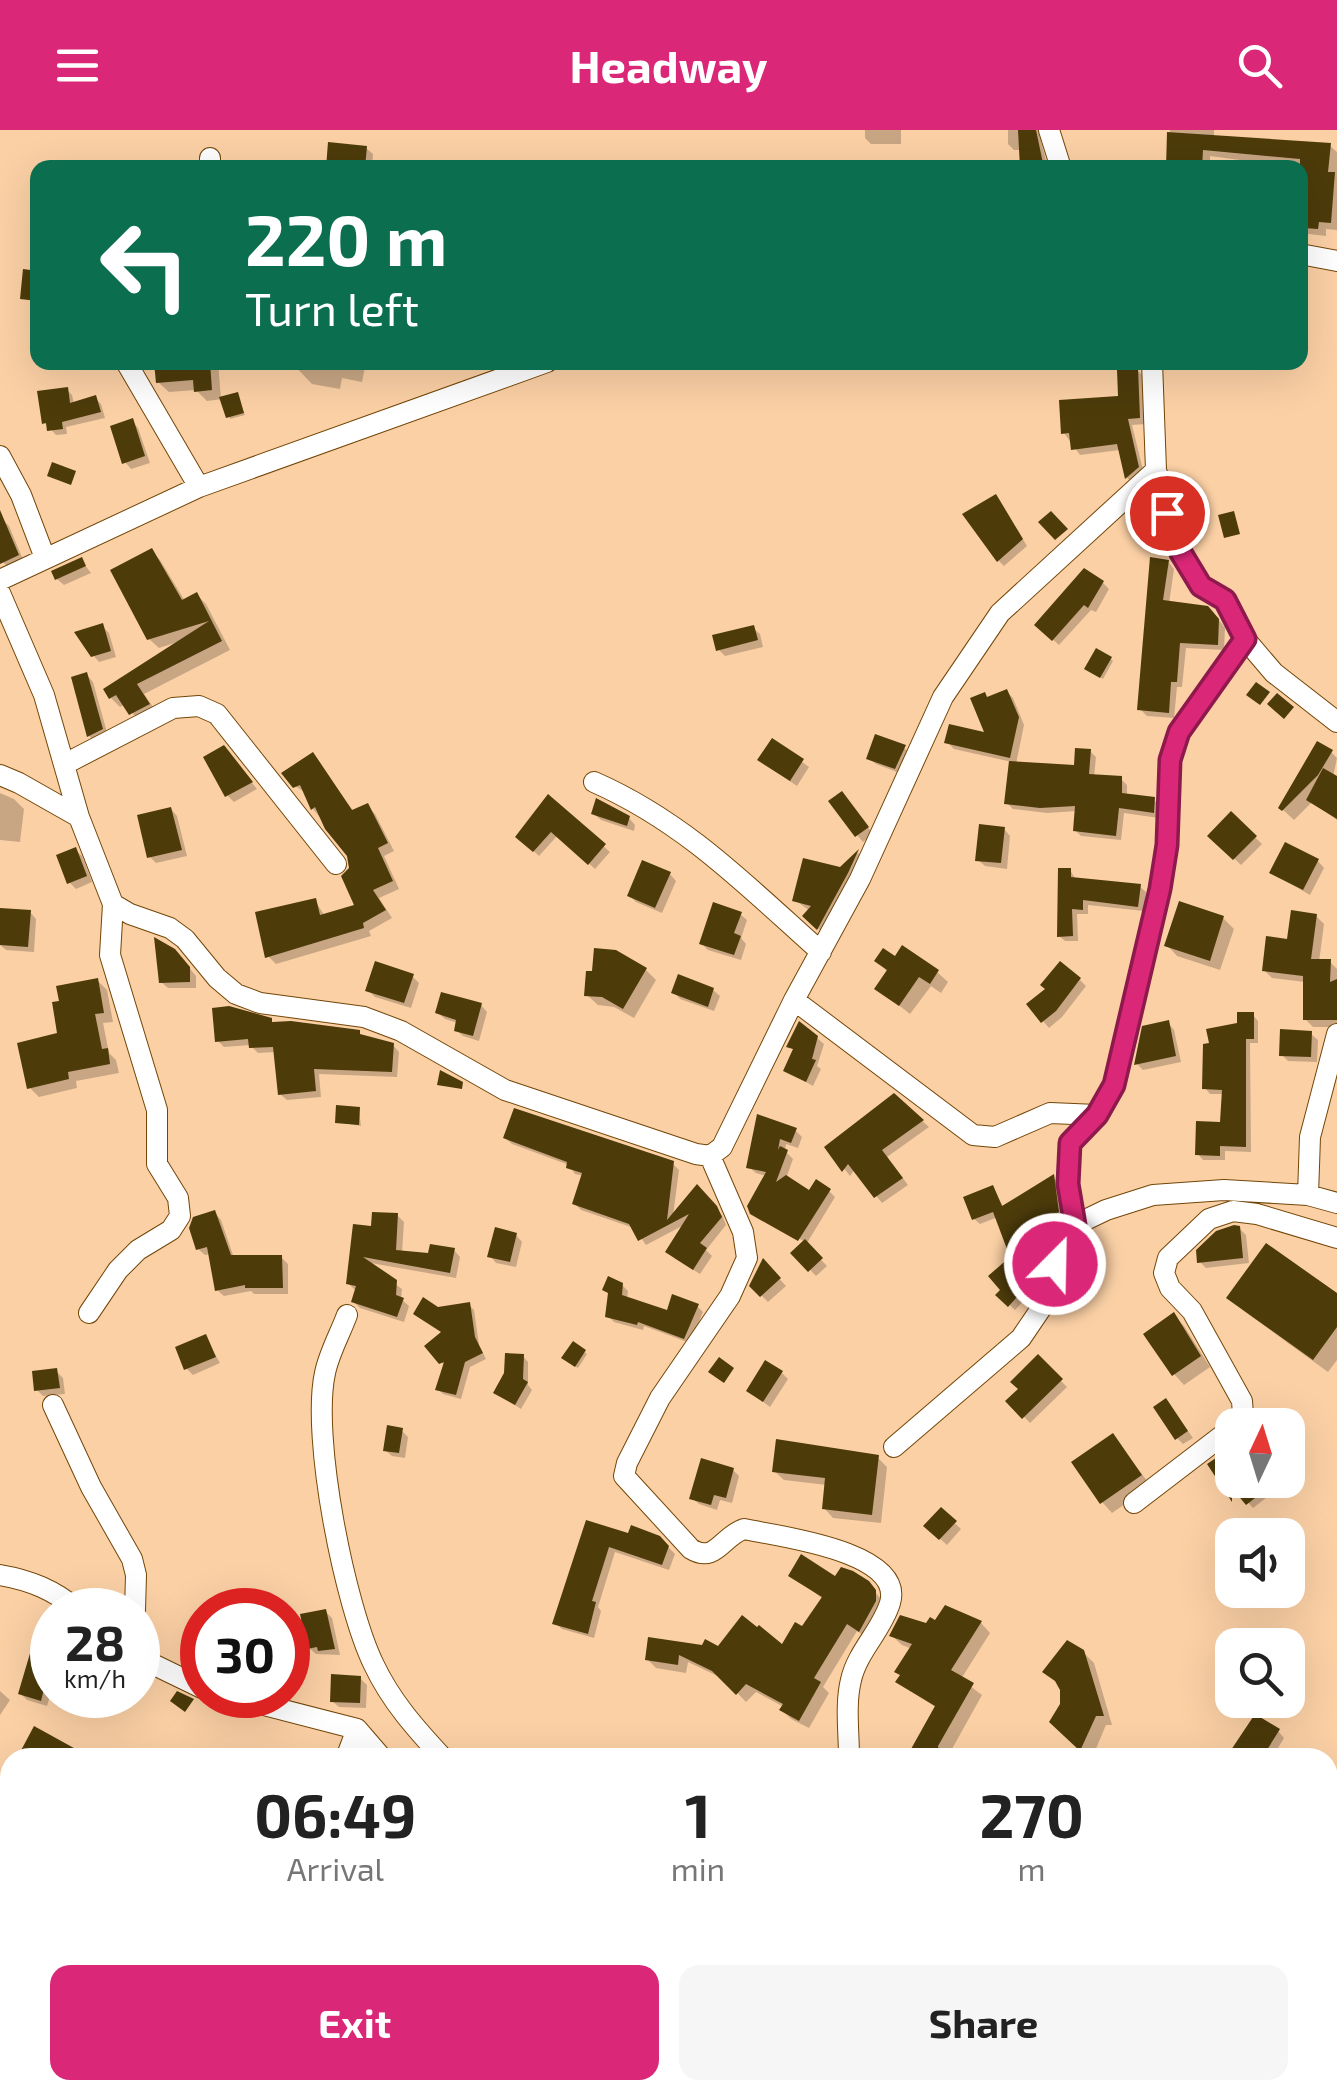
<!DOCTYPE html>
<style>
:root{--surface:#fff;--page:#f6f6f6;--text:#222;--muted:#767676;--accent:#db2777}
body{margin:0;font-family:"Exo 2",sans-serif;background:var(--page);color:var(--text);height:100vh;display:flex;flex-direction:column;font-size:38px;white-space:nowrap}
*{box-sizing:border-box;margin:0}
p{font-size:32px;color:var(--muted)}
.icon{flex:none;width:55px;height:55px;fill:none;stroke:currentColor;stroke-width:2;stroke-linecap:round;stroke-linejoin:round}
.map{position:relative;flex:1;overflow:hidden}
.details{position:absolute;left:0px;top:1618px;width:1338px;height:352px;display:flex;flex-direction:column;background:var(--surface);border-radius:30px 30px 0 0;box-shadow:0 10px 40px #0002}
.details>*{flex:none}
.banner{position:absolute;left:30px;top:30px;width:1278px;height:210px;border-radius:20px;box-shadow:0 10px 40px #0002;background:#0b6e4f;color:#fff;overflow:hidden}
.needle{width:65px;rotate:4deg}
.buttons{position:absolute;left:1215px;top:1278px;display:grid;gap:20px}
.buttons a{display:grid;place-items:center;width:90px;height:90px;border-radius:20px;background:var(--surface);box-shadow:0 10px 40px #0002;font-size:50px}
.speed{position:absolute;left:30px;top:1458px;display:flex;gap:20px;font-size:50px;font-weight:700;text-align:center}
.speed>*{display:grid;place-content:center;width:130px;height:130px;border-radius:50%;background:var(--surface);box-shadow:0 10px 40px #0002;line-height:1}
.speed small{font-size:25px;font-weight:400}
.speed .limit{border:15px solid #d22;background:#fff;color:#111}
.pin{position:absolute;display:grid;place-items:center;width:85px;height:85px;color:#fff;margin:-42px;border:5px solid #fff;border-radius:50%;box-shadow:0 2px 10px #0007}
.me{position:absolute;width:110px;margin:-55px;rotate:23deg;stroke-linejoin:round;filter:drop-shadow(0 0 8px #0008)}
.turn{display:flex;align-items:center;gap:35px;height:210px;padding:0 50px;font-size:45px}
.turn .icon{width:130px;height:130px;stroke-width:2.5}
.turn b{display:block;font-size:70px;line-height:85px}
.eta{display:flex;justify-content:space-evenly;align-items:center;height:170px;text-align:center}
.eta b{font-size:60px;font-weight:700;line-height:70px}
.action{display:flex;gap:20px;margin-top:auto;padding:20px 50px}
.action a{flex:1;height:115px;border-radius:20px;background:var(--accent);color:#fff;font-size:40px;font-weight:700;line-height:115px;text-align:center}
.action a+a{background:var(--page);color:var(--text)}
header{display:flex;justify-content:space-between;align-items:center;height:130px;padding:0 50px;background:var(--accent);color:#fff;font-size:45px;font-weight:700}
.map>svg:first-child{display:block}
.shadow{fill:#0003}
.building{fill:#4d3b0a}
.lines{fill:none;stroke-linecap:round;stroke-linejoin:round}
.minor-casing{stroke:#734607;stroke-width:22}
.minor{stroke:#fff;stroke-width:20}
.route-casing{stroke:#8e194d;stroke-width:25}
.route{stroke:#db2777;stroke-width:18}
</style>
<header><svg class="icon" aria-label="menu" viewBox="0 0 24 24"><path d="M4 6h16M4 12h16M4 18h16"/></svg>Headway<svg class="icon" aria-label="search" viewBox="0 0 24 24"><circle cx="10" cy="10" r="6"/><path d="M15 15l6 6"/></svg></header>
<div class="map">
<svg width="1337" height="1969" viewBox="0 0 1337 1969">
<rect width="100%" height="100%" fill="#fbd0a5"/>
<!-- shadow -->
<path class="shadow" d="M865 0H901V14H871L865 8Z
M1008 0H1042L1041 11 1048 38H1026L1021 20H1014L1008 14Z
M1170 0H1214V7L1330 16 1337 22V100L1326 99V106L1300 103V38L1210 26V38H1169Z
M366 18 373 24 372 38H328Z
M957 30 986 31 992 38H957Z
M156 232H218L221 269 237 265 245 285 230 289 223 269 207 271 196 260 169 262 158 252Z
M291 232H366L362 252 342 248 340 259 312 254Z
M1138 241 1144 247 1146 294 1132 295 1144 344 1133 353 1127 348 1120 320 1080 325 1064 303 1121 269Z
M67 260 72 265 74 274 95 268 101 274 105 288 66 297 67 304 56 305 45 293Z
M132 291 138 298 150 333 131 339 125 332Z
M1001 373 1027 416 1004 436 998 430Z
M3 390 9 396 24 432 10 438 0 430V391Z
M151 421 160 430 185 471 197 465 206 474 230 520 144 564 158 584 141 593 125 574 120 577 111 568 178 512 159 518 149 509Z
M81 430 91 443 64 455 57 449Z
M1168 432 1174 439 1169 474 1213 482 1225 498 1224 520 1186 518 1182 557H1177L1174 588 1147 586 1140 579Z
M1103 453 1109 459 1096 482 1091 480 1059 515 1037 495Z
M102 496 109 503 116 527 99 532 93 525Z
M753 498 760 504 763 517 725 526 718 519Z
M1111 529 1113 531 1103 549 1090 541Z
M87 545 93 552 108 606 96 612 89 606Z
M1007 562 1013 568 1024 595 1016 634 1076 638 1090 621 1096 627 1094 647 1121 649 1127 655V666L1154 670 1160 676 1159 688 1124 683 1121 710 1081 706 1075 700 1077 681 1047 683 1013 679 1007 673 1012 632 954 619 947 612 988 606V569Z
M773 611 809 637 797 656 767 636Z
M904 618 911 624 902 644 876 634 869 628Z
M1331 622 1337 628 1333 647 1337 649V690L1312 672 1294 690 1281 678Z
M230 625 257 659 234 672 227 665Z
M313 625 354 682 367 676 375 684 394 721 384 726 399 759 379 768 392 788 369 801 371 806 276 834 268 826 315 771 325 786 357 777 350 725 313 679 306 663 295 656Z
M0 663 14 669 24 679 20 712 0 710Z
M548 667 610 722 595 739 558 705 539 726 519 707Z
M848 671 873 704 863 712 857 705Z
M171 679 177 686 187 726 156 733 150 727Z
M594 684 629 688 635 695 634 701 601 690Z
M1232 685 1262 714 1241 735 1211 706Z
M1004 699 1010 706 1007 739 985 736 978 730Z
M75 720 82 726 92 752 76 759 69 752Z
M858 723 867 731 827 807 805 786 810 781 795 770 840 740Z
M1318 731 1324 738 1310 765 1272 743Z
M1070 740 1076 750 1140 757 1146 762 1144 781 1088 775V784H1077L1078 811H1065L1059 806Z
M670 744 676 751 662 783 636 772 630 766Z
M30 782 36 789 34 822 6 820 0 815V804Z
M740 784 747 790 741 808 746 814 741 830 708 820 702 814Z
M1316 786 1324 794 1319 832H1330L1337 839V897H1313L1305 889V852L1272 848 1264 840Z
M1223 788 1234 799 1220 840 1177 826 1167 815Z
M182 829 196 846V858H168L161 852Z
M896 829 937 842 948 852 941 863 931 856 910 884 877 858 888 842 877 831Z
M646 840 656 850 634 888 614 877 598 875 587 865Z
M412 846 419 853 411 878 375 867 368 860Z
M97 850 107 860 113 892 103 893 109 923 116 930 119 943 76 951 77 958 39 967 30 958Z
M1080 850 1086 856 1062 887 1049 898 1043 891Z
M713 860 720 866 714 881 680 869 674 862Z
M481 875 487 882 479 911 463 906 456 900 458 893 445 889 438 883Z
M1253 885 1258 891V913H1250L1251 1022 1225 1021V1030H1203L1198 1024 1223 994 1224 964H1210L1205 958 1240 895Z
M1168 893 1174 900 1181 932 1143 940 1137 934Z
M274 894 359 903 363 907 393 915 399 922 397 947 319 944 321 967 287 970 280 964 276 922 258 923 250 915 224 917 218 911Z
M1311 904 1318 910 1317 932 1288 931 1281 924Z
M817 908 824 914 817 936 821 939 813 956 786 941 795 921 790 916Z
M894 966 929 997 887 1027 908 1055 882 1073 855 1039 850 1046 828 1018Z
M359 980 361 996 338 992Z
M759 987 795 1000 802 1007 798 1018 786 1014 785 1021 793 1029 787 1046 810 1063 829 1061 835 1067 807 1113 754 1083 766 1046 756 1043 749 1037Z
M505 1008 672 1033 679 1040 673 1086 697 1058 722 1085 726 1095 706 1120 712 1126 700 1144 674 1128 684 1095 646 1115 634 1098 581 1080 575 1074 584 1046 575 1044 569 1035 512 1014Z
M1053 1047 1058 1052 1063 1088 1028 1110 1031 1117 1025 1119 1038 1145 1018 1154 1029 1165 1015 1180 999 1165 1013 1128 998 1087 980 1094 974 1089 993 1058 1004 1078Z
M215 1083 221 1090 234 1128 281 1127 288 1134V1164H254L251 1161 224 1166 217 1160 211 1124 205 1125 198 1119Z
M397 1085 404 1092 402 1123 430 1126 454 1120 460 1127 456 1148 365 1132 402 1159 401 1169 409 1176 404 1192 360 1178 353 1171 355 1160 349 1154 374 1099Z
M1239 1098 1246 1105 1249 1133 1206 1138 1200 1132Z
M516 1105 522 1112 516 1137 496 1133 490 1126Z
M809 1117 827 1136 816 1146 794 1123Z
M764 1132 786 1156 768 1172 752 1156Z
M622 1155 628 1161 627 1169 668 1183 697 1176 703 1182 690 1213 644 1196 643 1200 614 1192 608 1186 610 1165 605 1160Z
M1337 1166V1230L1328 1242 1244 1181 1230 1167Z
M469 1175 474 1180 479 1215 486 1229 470 1237 461 1269 443 1264 438 1259 445 1236 428 1216 444 1203 437 1180Z
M1174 1186 1184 1196 1210 1237 1184 1255 1174 1244Z
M205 1207 220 1233 193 1245 186 1238Z
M573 1214 587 1224 578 1238 566 1230Z
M523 1226 528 1232V1255L532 1260 521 1279 496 1263Z
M1038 1228 1067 1257 1030 1293 1009 1271 1021 1259Z
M56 1241 63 1248 65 1264 43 1266 37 1260Z
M782 1243 788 1249 770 1277 749 1261Z
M1172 1278 1193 1308 1183 1314 1177 1308Z
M402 1301 408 1307 405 1328 392 1326 385 1320Z
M1113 1306 1151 1356 1112 1383 1102 1372Z
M1232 1320V1350H1254L1266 1368 1253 1378 1236 1359 1231 1362 1211 1335Z
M877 1327 887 1337 881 1393 833 1388 824 1378 827 1355 784 1350 774 1341Z
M733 1340 739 1346 732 1373 720 1370 717 1380 699 1374 692 1368Z
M941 1380 961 1399 947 1415 926 1396Z
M587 1393 630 1406 659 1408 675 1424 669 1440 615 1422 598 1477 601 1481 594 1508 562 1499 555 1493Z
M791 1445 867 1453 884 1472 869 1509 857 1501 823 1557 829 1563 809 1598 791 1589 782 1580 784 1577 756 1562 746 1572 724 1549 688 1532 686 1543 656 1538 647 1529 719 1519 782 1518 803 1500 823 1469Z
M946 1478 981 1493 990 1503 961 1549 982 1565 947 1628H919L937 1578 898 1552 912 1519 902 1515 892 1506 936 1493Z
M326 1482 332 1488 340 1525 316 1524 309 1518Z
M1083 1522 1094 1533 1112 1595H1106L1092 1628 1063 1602 1060 1555 1045 1542Z
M33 1523 52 1529V1559L47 1576 27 1570 21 1564Z
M360 1548 367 1555 366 1578 339 1577 332 1571Z
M0 1561 10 1570 0 1585Z
M1278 1601 1284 1608 1272 1628H1243Z
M0 1697H10V1812L0 1813Z
M2 1909H10V1943L0 1935Z
M121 1960H226L225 1969H113L120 1967Z"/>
<!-- building -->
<path class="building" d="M1018 0H1036L1044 38H1020Z
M1167 2 1331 13 1328 42H1335L1331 93 1319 92 1318 99 1303 98 1304 88H1300V29L1203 20 1202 38H1166Z
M328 12 367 16 365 38H326Z
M23 139 38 141V171L20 169Z
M154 232H210L212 260 194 262 193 250 156 253Z
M1138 238 1140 288 1128 289 1139 337 1125 349 1117 314 1071 320 1069 303 1061 304 1059 270 1118 266 1117 240Z
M68 257 70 273 96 265 101 282 62 292 63 299 47 301 46 293 42 294 37 261Z
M238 262 244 283 226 288 219 267Z
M133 288 145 326 122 334 110 296Z
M52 332 76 341 71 355 47 346Z
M996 364 1023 409 997 432 962 384Z
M0 380 19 425 0 434Z
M1051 381 1068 399 1055 410 1038 392Z
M1234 381 1240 404 1224 408 1218 385Z
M152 418 182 470 197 462 222 511 137 554 150 574 129 585 116 565 109 569 103 559 209 491 147 510 110 440Z
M82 427 86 436 55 450 51 441Z
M1150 427 1169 430 1163 470 1208 476 1219 489 1218 515 1180 513 1177 552H1171L1169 583 1137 580Z
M1084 438 1104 451 1088 478 1084 475 1052 511 1034 495Z
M103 493 111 521 91 527 74 502Z
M754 495 758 510 716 521 712 505Z
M1096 518 1112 527 1100 548 1084 539Z
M87 542 103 599 87 607 71 547Z
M1256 552 1270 562 1260 575 1246 565Z
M1007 559 1019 587 1010 628 944 613 949 594 984 602 970 568 985 562 987 567Z
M1277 563 1294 577 1284 589 1267 574Z
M875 604 906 615 895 639 866 629Z
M772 608 804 629 790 651 757 630Z
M1317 611 1333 620 1318 645 1282 681 1278 678Z
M224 615 253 652 225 667 203 627Z
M1075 618 1091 619 1089 644 1122 646V663L1155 667 1154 683 1119 678 1116 706 1073 701 1075 676 1040 678 1004 674 1009 631 1074 635Z
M313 622 352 680 368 673 388 713 378 718 393 751 373 760 386 780 363 793 364 798 265 828 255 782 316 768 320 785 354 775 341 746 349 738 347 726 325 699 315 677 311 680 300 655 293 658 281 643Z
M1323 638 1337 646V689L1306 670Z
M842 661 869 697 855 707 828 671Z
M548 664 606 714 588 735 551 702 533 722 515 707Z
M596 668 630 686 627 696 591 684Z
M171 677 182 720 147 728 137 685Z
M1231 681 1257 706 1233 730 1207 706Z
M979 694 1005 697 1001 733 975 731Z
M1285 712 1319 729 1303 760 1269 743Z
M76 717 87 746 67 754 56 725Z
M859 719 848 743 817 800 802 786 811 776 792 771 803 728 840 737Z
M642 730 671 742 655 778 627 766Z
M1058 738H1071V747L1141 754 1138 777 1083 770V780L1072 779 1073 806 1057 807Z
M1179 771 1224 786 1210 831 1164 816Z
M713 772 742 782 734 803 741 806 734 825 699 814Z
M0 778 31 780 28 817 0 815Z
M1291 780 1317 784 1311 829H1331L1330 852 1337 849V890H1303V846L1262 841 1266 806 1287 809Z
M154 807 175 819 190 837V852L159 853Z
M902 815 939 840 930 854 919 847 899 876 874 859 887 840 874 831 883 818 895 826Z
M594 818 616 820 647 838 623 879 602 867 584 866 586 841H592Z
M375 831 414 844 404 873 365 861Z
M1060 831 1081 848 1056 881 1041 893 1026 874 1045 859 1040 855Z
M678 844 714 858 708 877 671 863Z
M98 848 104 883 95 884 102 919 108 918 110 934 68 942 69 949 27 959 17 913 57 903 52 872 59 871 56 856Z
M441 862 482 873 473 906 454 901 456 890 435 883Z
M229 876 272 888V892L291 891 360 900V904L394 913 392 942 314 939 316 961 278 965 273 917 249 918 248 909 215 912 212 878Z
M1237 882H1254V909H1246V1017L1220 1016V1026L1195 1025 1196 991 1220 992 1222 960 1202 959 1203 914 1209 913 1206 899 1237 893Z
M1169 890 1176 926 1134 935 1142 896Z
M799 891 818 906 812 929 816 930 806 952 783 941 793 919 786 917Z
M1280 899 1312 901 1311 927 1279 926Z
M440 940 463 952 462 959 437 955Z
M894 963 924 990 882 1020 903 1048 874 1068 848 1034 842 1042 824 1017Z
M336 975 360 977 359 995 335 993Z
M514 978 674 1031 667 1090 697 1054 717 1076 722 1087 700 1113 707 1118 693 1140 665 1122 689 1084 638 1111 629 1094 572 1074 582 1043 566 1038 567 1032 503 1008Z
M757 984 797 998 791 1013 780 1009 778 1020 780 1016 788 1020 776 1052 786 1045 809 1060 816 1049 831 1059 798 1111 750 1084 747 1076 766 1042 746 1038Z
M1054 1044 1059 1082 1024 1104 1027 1111 1022 1114 1034 1140 1015 1148 1025 1158 1008 1177 995 1165 1000 1160 988 1146 1010 1127 993 1082 972 1090 963 1067 993 1055 1002 1076Z
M215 1080 231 1125H282L283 1158H245V1155L215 1161 207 1117 196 1120 189 1098 193 1087Z
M372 1082 398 1083 396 1120 428 1123 430 1114 455 1118 450 1143 363 1127 397 1150 396 1165 404 1168 397 1187 351 1172 356 1156 346 1154 353 1094 371 1096Z
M1234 1095 1240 1096 1243 1128 1197 1133 1196 1120 1216 1101Z
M495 1097 517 1103 510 1132 487 1127Z
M805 1109 823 1128 808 1142 790 1123Z
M1266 1113 1337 1163V1197L1313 1230 1226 1168Z
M763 1128 781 1148 760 1167 749 1156Z
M608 1146 623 1153 622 1165 667 1180 672 1164 699 1174 684 1209 638 1192 637 1195 605 1187 608 1163 602 1160Z
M423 1167 438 1177 470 1172 475 1207 483 1223 465 1232 456 1265 435 1260 444 1232 439 1234 424 1216 441 1202 413 1184Z
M1174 1182 1201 1226 1172 1246 1143 1204Z
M206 1204 216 1227 184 1240 175 1217Z
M573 1211 586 1220 575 1237 561 1228Z
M505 1223 524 1224 523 1249 528 1252 515 1275 493 1263 504 1243Z
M1038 1224 1063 1249 1022 1289 1005 1271 1018 1259 1010 1252Z
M719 1227 734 1238 724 1253 708 1242Z
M765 1230 783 1241 763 1272 746 1261Z
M57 1238 60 1258 34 1261 32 1241Z
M1166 1268 1188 1301 1175 1310 1153 1277Z
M387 1295 403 1298 399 1323 383 1321Z
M1113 1303 1142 1345 1100 1374 1071 1332Z
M776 1309 879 1325 872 1385 822 1379 825 1348 772 1342Z
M1232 1317V1350H1278L1246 1375 1232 1358V1372L1207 1334Z
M701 1328 734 1338 726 1368 714 1365 711 1375 689 1369Z
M941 1377 957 1391 939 1410 923 1396Z
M586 1390 628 1403 631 1395 660 1406 669 1416 662 1435 609 1417 592 1471 596 1472 588 1504 552 1494Z
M801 1424 835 1446 841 1437 853 1441 869 1451 876 1460V1471L859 1502 847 1494 814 1548 821 1552 799 1591 779 1580 783 1574 746 1554 736 1565 712 1541 679 1525 678 1535 645 1530 648 1507 702 1515 705 1509 718 1516 742 1485 757 1497 759 1495 782 1514 795 1492 802 1496 822 1467 788 1446Z
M945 1475 982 1491 951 1540 974 1553 938 1616 940 1628H906L935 1576 895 1552 900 1545 894 1542 912 1514 889 1506 900 1485 926 1493 930 1487 935 1490Z
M326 1479 335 1519 318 1521 317 1517 307 1519 300 1484Z
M1067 1510 1084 1520 1104 1586H1096L1080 1621 1049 1592 1060 1574V1560L1055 1551 1042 1542Z
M31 1520 52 1527 41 1571 18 1564Z
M331 1544 361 1546 360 1573 330 1572Z
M177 1561 194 1569 185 1582 170 1571Z
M1255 1584 1280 1599 1262 1628H1243L1231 1620Z
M34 1596 92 1628H17Z"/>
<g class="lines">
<!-- minor casing -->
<g class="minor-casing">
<path id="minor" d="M1049 0 1061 38
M210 28V38
M1300 124 1337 131
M126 232 199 357
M1152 232 1156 340 1181 423 1201 456 1225 470 1245 509 1274 543 1337 592
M0 326 21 365 45 428
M0 450 199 357 547 232
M0 463 44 565 79 687 113 774 130 784 170 798 185 809 217 848 236 864 260 873 364 887 401 901 505 960 696 1024 710 1026 722 1017 794 870 860 749 943 567 1000 483 1156 340
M65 634 173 578 199 576 217 584 336 734
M0 645 19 653 79 687
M594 652C685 692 747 756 821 822
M794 870 973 1005 995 1007 1050 983 1097 985
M710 1026 743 1102 747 1128 730 1166 660 1268 627 1333 624 1346 691 1419C716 1434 722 1406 744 1399 776 1406 905 1421 890 1473 882 1500 857 1522 851 1550 845 1574 849 1602 849 1628
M1308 1065 1310 1007 1337 904
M1075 1095 1068 1054 1070 1013 1097 985 1114 955 1160 759 1167 715 1170 630 1179 602 1245 509
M89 1183 118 1140 138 1120 171 1100 180 1086 178 1068 157 1034V980L110 825 113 774
M347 1185C340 1204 329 1223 325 1243 311 1307 345 1476 374 1535 391 1571 416 1599 443 1628
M53 1275 91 1357 132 1429 136 1445 135 1480
M1236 1295 1243 1285 1242 1271 1192 1181 1170 1158 1164 1143 1168 1128 1209 1089 1233 1081 1257 1084 1337 1108
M894 1317 1021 1208 1040 1180 1061 1114 1075 1095 1106 1080 1153 1065 1224 1060 1308 1065 1337 1073
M1134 1373 1232 1298
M0 1445C30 1450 54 1460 78 1480
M138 1527 202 1558
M225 1565 357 1599 382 1628
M346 1628 357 1599
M1328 1740 1334 1726
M0 1830H10
M1328 1832 1337 1837
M654 1960 662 1969
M873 1960 875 1969
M231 1969 237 1960
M1252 1969 1253 1960"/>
</g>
<!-- minor -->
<use href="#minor" class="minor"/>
</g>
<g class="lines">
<!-- route casing -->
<g class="route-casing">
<path id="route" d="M1055 1134 1061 1114 1075 1095 1068 1054 1070 1013 1097 985 1114 955 1160 759 1167 715 1170 630 1179 602 1245 509 1225 470 1201 456 1181 423 1167 383"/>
</g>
<!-- route -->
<use href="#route" class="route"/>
</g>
</svg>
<div class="buttons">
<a><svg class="needle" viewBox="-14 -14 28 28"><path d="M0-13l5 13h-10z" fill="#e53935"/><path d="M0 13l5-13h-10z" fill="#767676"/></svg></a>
<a><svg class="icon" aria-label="sound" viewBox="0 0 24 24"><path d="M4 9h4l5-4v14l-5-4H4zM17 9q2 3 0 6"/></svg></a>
<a><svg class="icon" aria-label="search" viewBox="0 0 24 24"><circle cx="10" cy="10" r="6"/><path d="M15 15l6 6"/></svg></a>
</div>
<div class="speed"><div>28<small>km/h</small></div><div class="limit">30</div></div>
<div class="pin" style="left:1167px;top:383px;background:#d93025"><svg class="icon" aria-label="arrive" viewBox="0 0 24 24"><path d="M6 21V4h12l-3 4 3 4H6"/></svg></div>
<svg class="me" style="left:1055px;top:1134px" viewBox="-20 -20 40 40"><circle r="17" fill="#db2777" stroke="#fff" stroke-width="3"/><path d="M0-11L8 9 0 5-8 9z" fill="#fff"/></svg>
<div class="banner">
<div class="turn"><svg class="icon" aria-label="left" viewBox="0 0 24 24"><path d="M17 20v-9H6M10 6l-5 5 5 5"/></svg><div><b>220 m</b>Turn left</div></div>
</div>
<section class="details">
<div class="eta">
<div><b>06:49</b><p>Arrival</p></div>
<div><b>1</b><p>min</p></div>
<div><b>270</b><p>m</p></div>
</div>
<div class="action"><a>Exit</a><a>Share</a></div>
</section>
</div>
